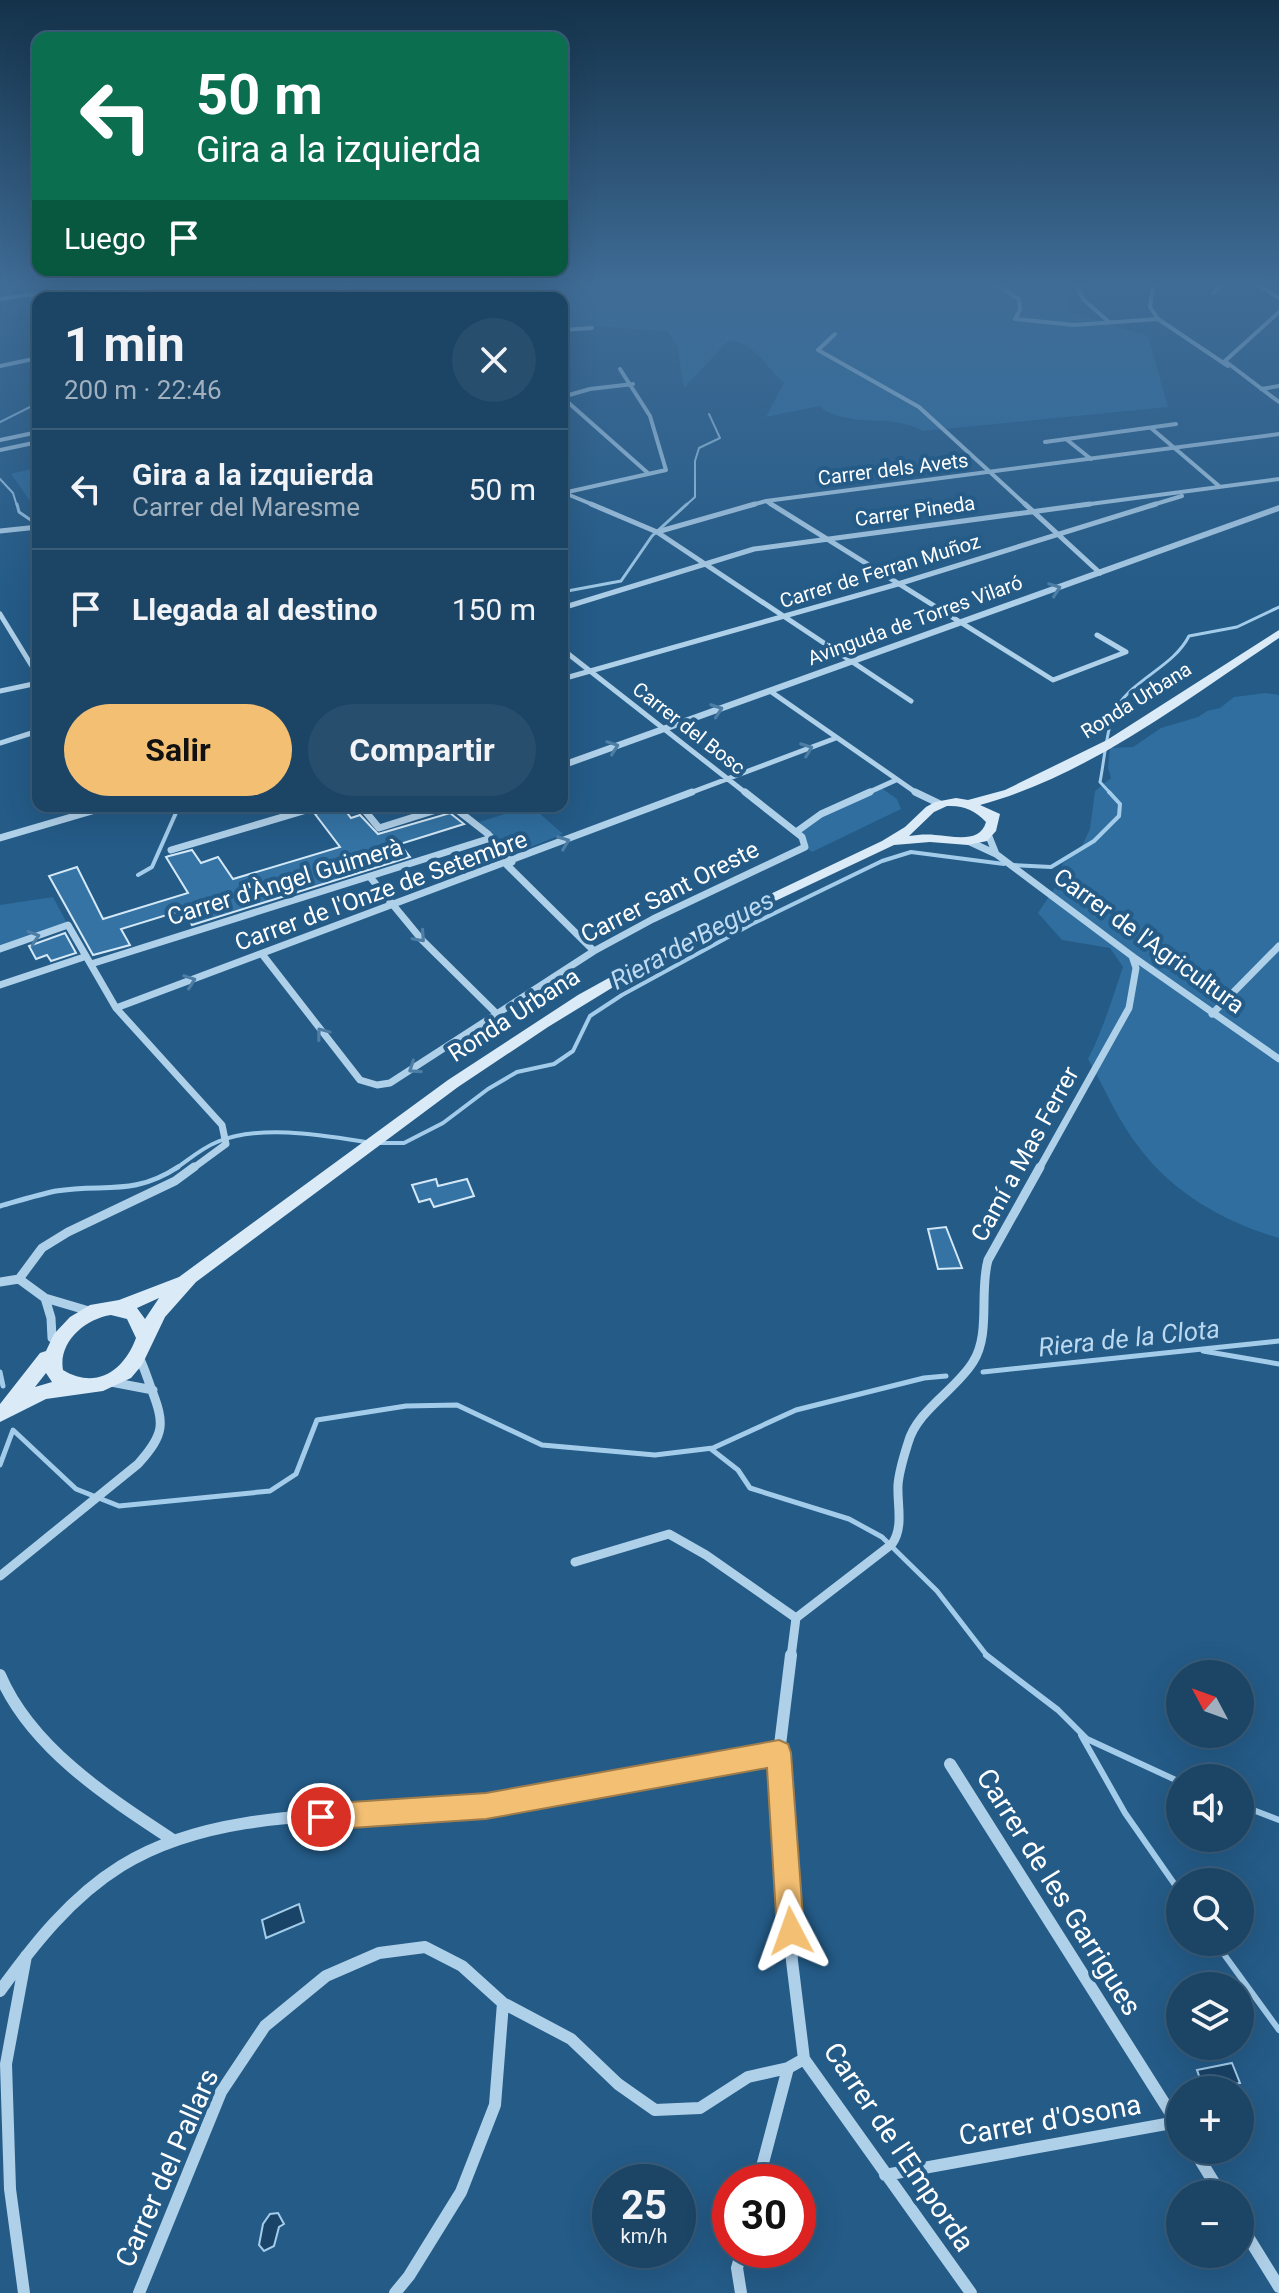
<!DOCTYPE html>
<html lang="es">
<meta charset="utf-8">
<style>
:root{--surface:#1b4465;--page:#284e6e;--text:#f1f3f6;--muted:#a0b0bf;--line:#395c79;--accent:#f3bf73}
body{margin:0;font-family:Roboto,sans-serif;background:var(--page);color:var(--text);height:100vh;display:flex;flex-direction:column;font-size:30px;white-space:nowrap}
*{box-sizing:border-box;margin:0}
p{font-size:26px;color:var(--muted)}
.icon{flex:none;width:44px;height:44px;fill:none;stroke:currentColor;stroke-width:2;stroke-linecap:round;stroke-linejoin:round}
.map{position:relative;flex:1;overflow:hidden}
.side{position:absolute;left:32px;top:292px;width:536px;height:520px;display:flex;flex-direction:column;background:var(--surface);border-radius:16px;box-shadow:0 8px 32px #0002,0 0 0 2px var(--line)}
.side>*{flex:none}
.hud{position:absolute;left:32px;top:32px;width:536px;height:244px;border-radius:16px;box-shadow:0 8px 32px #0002,0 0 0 2px var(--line);background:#0b6e4f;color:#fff;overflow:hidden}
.needle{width:52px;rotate:311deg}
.tools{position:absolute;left:1166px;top:1660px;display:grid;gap:16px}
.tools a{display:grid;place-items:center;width:88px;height:88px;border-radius:50%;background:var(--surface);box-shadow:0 8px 32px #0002,0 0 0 2px var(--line);font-size:40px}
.speed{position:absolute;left:592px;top:2164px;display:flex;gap:16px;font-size:40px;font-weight:700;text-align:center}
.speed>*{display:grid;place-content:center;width:104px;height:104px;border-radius:50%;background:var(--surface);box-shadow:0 8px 32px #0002,0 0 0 2px var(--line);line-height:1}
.speed small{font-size:20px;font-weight:400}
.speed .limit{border:12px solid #d22;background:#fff;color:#111}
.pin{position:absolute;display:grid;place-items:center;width:68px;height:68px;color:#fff;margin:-34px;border:4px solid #fff;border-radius:50%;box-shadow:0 2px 8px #0007}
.me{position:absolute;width:88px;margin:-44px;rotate:356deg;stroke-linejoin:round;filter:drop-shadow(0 0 6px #0008)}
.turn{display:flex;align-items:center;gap:28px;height:168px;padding:0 32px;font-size:36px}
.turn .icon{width:104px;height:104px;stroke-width:2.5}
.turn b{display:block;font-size:56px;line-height:68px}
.then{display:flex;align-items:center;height:76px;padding:0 32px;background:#0003;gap:16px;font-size:30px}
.round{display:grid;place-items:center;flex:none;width:84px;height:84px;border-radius:42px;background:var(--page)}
.overview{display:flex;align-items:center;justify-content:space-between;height:136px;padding:0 32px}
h1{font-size:48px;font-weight:700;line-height:60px}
.primary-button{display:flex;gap:16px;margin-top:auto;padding:16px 32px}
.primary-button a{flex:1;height:92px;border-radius:48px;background:var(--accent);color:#111;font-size:32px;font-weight:700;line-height:92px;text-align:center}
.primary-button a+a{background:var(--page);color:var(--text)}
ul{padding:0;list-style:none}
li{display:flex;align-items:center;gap:24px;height:120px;padding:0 32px;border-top:2px solid var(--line)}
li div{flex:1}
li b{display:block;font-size:30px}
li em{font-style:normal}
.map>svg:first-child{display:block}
.green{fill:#2f6e9f}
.water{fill:#194367;stroke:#a3ccea;stroke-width:2}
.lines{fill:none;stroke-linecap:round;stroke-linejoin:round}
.stream-far4{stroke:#a3ccea;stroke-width:2}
.stream-far3{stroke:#a3ccea;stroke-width:3}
.stream-far2{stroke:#a3ccea;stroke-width:4}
.stream-far1{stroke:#a3ccea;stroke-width:5}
.stream{stroke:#a3ccea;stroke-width:6}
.building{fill:#3473a4;stroke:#d3e8f7;stroke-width:2}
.minor-far4{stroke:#afd0e9;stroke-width:4}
.minor-far3{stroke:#afd0e9;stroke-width:5}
.minor-far2{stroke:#afd0e9;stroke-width:7}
.minor-far1{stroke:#afd0e9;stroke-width:9}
.minor{stroke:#afd0e9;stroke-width:12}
.tertiary{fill:#afd0e9;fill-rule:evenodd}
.secondary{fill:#daeaf7;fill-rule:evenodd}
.oneway{stroke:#4e7ea4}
.route{fill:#f3bf73;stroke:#9e7c4b;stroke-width:2}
.labels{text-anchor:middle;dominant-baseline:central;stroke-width:8;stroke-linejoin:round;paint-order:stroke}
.far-street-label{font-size:20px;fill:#fff;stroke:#245b87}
.street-label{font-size:24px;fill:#fff;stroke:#245b87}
.water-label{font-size:26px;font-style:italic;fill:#bbd9f0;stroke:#245b87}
.near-street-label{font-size:28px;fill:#fff;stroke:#245b87}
</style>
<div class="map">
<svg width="1279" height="2293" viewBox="0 0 1279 2293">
<rect width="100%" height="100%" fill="#245b87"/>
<!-- green -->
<path class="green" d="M380 284H1069L1067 311 1148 336 1168 407 923 431C890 412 849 430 819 406L766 417 784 383C769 370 749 336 727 342L684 388 677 345 667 331 593 326 562 328V298H356L369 293Z
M38 467V512L11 474Z
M1266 693 1279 695V1238C1226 1223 1175 1194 1141 1150 1119 1123 1105 1089 1088 1059 1103 1030 1112 999 1123 967L1110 948 1062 940 1038 913 1056 886 1063 863 1080 850 1090 829 1095 791 1111 778 1108 768 1110 748 1133 747 1161 728 1198 717 1207 711 1220 708 1234 697Z
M880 787 897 799 901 809 812 852 805 847 800 826Z
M531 806 563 834 511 855 479 822Z
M53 897 68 925 0 948V905Z"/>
<!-- water -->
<path class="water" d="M299 1904 304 1922 266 1938 262 1920Z
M1232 2063 1240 2083 1204 2090 1197 2070Z
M278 2213 284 2224 279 2227 274 2246 264 2251 259 2245 263 2224 270 2214Z"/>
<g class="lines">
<!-- stream-far4 -->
<path class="stream-far4" d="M317 298 359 284
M0 422 38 403
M0 479 13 493 17 506
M685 506 695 497V461L699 448 720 438 709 414"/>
<!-- stream-far3 -->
<path class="stream-far3" d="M17 504 19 512 38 525
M562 592 621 581 652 536 687 504
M1111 794 1100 782C1104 763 1107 723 1117 707 1135 678 1174 666 1189 636L1237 627 1279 607"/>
<!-- stream-far2 -->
<path class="stream-far2" d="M1013 865 1051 867 1094 841 1119 816 1120 804 1109 792
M138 875 152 867 179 806
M378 1143H404L443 1123 488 1089 517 1072 554 1064 573 1051 590 1016 622 995 752 924 882 861 911 852 1004 864
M175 1169C188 1160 202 1148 217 1142 259 1124 322 1135 366 1142"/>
<!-- stream-far1 -->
<path class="stream-far1" d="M0 1206C18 1201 37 1195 56 1191 104 1183 132 1197 178 1167
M1203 1351 1279 1364
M0 1372 3 1386
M983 1372 1279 1341
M711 1449 738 1470 750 1488 849 1519 882 1537 937 1591 988 1657
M0 1465 13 1430 76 1489 119 1506 270 1491 296 1474 317 1420 406 1406 457 1405 542 1445 655 1455 713 1448 796 1410 924 1378 946 1376"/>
<!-- stream -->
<path class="stream" d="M986 1655 1058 1710 1087 1739 1180 1782
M1081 1735 1125 1813 1180 1892
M1240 1805 1279 1820
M1215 1942 1279 2030"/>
</g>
<!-- building -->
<path class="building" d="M335 806H342L351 818 360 815 378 834 450 813 464 824 400 844 410 857 192 925 183 910 121 929 130 945 93 955 49 876 77 867 103 919 188 893 166 857 169 856 192 850 201 863 218 857 233 879 340 847 315 814Z
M65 933 76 953 51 961 47 955 36 959 29 946Z
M436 1179 438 1186 467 1179 474 1196 434 1207 430 1199 419 1202 412 1185Z
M946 1227 962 1268 938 1269 928 1229Z"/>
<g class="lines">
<!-- minor-far4 -->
<path class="minor-far4" d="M995 284 1019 299 1020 310 1015 319 1074 325 1158 319
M1081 284 1078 290 1084 300 1109 322
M1153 284 1150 307 1158 319 1228 366
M1257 284 1279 298
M1213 293 1225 284
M0 299C68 287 134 287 202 298
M1279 312 1225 361 1279 402
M562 330 592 328
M835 334 818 350 919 407 1027 506
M0 366 38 358
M1261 389 1279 386
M562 397 649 474
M562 397 590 389 633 384
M1151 428 1219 486
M1066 439 1091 459
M0 440 38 432
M1045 442 1176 424
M0 450 38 442
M562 492 596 506
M563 493 666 470 650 416 620 369
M766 501 774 506
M748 506 766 501 1279 434
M1075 506 1279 479
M1149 506 1182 496"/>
<!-- minor-far3 -->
<path class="minor-far3" d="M591 504 657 532 911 701
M771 504 1053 680 1126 652 1097 635
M1025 504 1100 573
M0 531 38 527
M657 532 755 504
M562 608 754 549 1090 504
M0 614 38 676
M562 649 747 794
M562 679 898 584 1156 504
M0 691 38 683
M770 691 918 794
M0 743 38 731
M687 794 836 738
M865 794 896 780"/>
<!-- minor-far2 -->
<path class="minor-far2" d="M915 792 940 804
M361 806 379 828 449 806
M452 806 488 834 512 862
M796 832 821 814 870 792
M988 834 996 854
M0 838 109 806
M968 841 996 854 1132 956 1279 1059
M171 850 320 806
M506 864 594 951
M370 877 422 940 496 1013
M0 949 68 925 116 1008 222 1125 226 1144 192 1169
M262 954 360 1080 377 1085 390 1083 594 951 653 919 805 847 802 837 745 792
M91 964 491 838
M0 985 84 957
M116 1008 692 792
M1212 1014 1279 946
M1039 1169 1129 1008 1136 968 1132 956"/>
<!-- minor-far1 -->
<path class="minor-far1" d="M19 1279 42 1248 68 1232 175 1181 194 1167
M19 1279 45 1298 89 1311
M0 1282 19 1279
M45 1298 51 1318 52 1338
M111 1382 153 1390
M575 1562 669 1534 706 1555 796 1618
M0 1576 138 1464C165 1434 165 1424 151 1388 147 1377 144 1367 139 1357
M791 1657 796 1618 892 1544C904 1527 897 1505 898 1485 899 1471 904 1456 908 1443 917 1410 956 1390 973 1362 991 1334 979 1292 988 1260L1040 1167"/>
<!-- minor -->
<path class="minor" d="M791 1655 779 1753 792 1961 804 2059 971 2293
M0 1675C31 1748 109 1798 173 1840
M950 1764 1180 2128
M0 1991C34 1944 71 1897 121 1866 226 1801 370 1820 488 1806 586 1794 682 1771 779 1753
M1194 2150 1221 2194
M885 2175 1177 2122
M758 2182 788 2068
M1240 2224 1279 2287
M24 2293 10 2189 6 2064 26 1956
M139 2293 221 2092 265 2026 326 1976 379 1953 425 1947 462 1966 503 2003 571 2039 618 2084 655 2110 700 2108 748 2077 788 2068 804 2059
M395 2293 409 2276 461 2192 495 2105 503 2003
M741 2293 737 2268 742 2250"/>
<!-- tertiary -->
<path class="tertiary" d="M1279 505V511L562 769V762Z"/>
<!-- secondary -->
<path class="secondary" d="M1279 630V638C1185 700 1090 775 980 805L1000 814 996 831 987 841 968 845 930 842 894 845 752 912 628 978 548 1027 458 1087 196 1282 165 1317 142 1365 131 1378 103 1391 46 1399 0 1422V1404L40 1353 46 1351 54 1334 70 1317 90 1305 119 1300 179 1277 448 1080 578 995 701 927 882 841 905 827 926 807 935 802 956 798 968 800 1005 790 1107 740ZM947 806C963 805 975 810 986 822 980 844 953 836 935 835 926 834 917 835 909 836L934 812ZM159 1298 145 1319 137 1308ZM111 1315 127 1319 136 1338C124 1371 96 1390 63 1370 58 1342 85 1319 111 1315ZM46 1373 52 1382 35 1387Z"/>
</g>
<!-- one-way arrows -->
<defs><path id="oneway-chevron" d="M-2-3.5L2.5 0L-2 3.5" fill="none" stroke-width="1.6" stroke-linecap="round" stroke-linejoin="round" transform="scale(2)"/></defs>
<g class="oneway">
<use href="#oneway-chevron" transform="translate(1055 589) rotate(-20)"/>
<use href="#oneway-chevron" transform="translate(717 710) rotate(-19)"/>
<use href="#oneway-chevron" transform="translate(613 747) rotate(-20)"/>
<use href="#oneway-chevron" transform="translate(807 749) rotate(-21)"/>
<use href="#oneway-chevron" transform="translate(564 842) rotate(-21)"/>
<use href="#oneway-chevron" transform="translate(34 937) rotate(-18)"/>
<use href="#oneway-chevron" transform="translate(420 937) rotate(48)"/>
<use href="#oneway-chevron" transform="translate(190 981) rotate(-20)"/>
<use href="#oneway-chevron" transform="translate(322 1033) rotate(-127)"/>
<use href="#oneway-chevron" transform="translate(414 1068) rotate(146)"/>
</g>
<!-- sky -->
<linearGradient id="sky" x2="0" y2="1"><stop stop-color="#14324a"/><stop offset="0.47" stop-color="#3f6c96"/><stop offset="1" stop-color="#3f6c96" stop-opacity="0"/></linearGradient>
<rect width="1279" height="605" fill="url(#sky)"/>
<!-- route -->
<path class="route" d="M779 1740 788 1744 791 1753 804 1931 800 1941 791 1945 781 1941 777 1931 767 1768 486 1819 321 1830 312 1827 308 1817 312 1808 321 1804 486 1793Z"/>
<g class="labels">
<!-- far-street labels -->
<g class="far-street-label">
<text transform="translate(893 469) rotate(-7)">Carrer dels Avets</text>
<text transform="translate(915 511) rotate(-8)">Carrer Pineda</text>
<text transform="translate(880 571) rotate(-17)">Carrer de Ferran Muñoz</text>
<text transform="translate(915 620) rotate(-20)">Avinguda de Torres Vilaró</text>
<text transform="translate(1136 700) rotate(-32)">Ronda Urbana</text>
<text transform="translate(689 728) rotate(38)">Carrer del Bosc</text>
</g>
<!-- street labels -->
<g class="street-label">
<text transform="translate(285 882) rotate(-17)">Carrer d'Àngel Guimerà</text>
<text transform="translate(381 891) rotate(-20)">Carrer de l'Onze de Setembre</text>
<text transform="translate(670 892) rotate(-27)">Carrer Sant Oreste</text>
<text transform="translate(1149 941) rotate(36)">Carrer de l'Agricultura</text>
<text transform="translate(514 1015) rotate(-33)">Ronda Urbana</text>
<text transform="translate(1025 1154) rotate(-61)">Camí a Mas Ferrer</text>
</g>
<!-- water labels -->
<g class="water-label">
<text transform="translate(692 940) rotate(-28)">Riera de Begues</text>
<text transform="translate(1129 1338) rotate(-6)">Riera de la Clota</text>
</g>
<!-- near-street labels -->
<g class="near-street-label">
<text transform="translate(1059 1892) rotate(58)">Carrer de les Garrigues</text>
<text transform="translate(1050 2120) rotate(-10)">Carrer d'Osona</text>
<text transform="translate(899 2147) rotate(56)">Carrer de l'Emporda</text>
<text transform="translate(167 2168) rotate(-66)">Carrer del Pallars</text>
</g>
</g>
</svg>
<div class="tools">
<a><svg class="needle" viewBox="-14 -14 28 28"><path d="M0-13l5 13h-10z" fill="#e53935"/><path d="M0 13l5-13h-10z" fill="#a0b0bf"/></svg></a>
<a><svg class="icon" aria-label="sound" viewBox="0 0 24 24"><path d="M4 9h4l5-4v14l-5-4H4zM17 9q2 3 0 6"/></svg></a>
<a><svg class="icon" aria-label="search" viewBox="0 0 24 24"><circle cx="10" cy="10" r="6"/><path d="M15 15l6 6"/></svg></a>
<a><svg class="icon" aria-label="layers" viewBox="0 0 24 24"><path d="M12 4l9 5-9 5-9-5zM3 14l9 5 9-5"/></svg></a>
<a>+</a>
<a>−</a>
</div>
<div class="speed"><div>25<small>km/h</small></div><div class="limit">30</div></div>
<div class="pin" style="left:321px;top:1817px;background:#d93025"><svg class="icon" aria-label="arrive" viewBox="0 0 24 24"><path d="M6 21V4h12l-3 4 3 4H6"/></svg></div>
<svg class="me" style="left:791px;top:1931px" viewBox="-20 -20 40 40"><path d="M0-17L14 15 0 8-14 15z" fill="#f3bf73" stroke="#fff" stroke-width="4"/></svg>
<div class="hud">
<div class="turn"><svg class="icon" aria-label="left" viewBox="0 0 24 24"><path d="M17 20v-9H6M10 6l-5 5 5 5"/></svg><div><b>50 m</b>Gira a la izquierda</div></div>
<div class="then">Luego<svg class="icon" aria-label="arrive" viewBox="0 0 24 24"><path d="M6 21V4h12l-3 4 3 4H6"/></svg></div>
</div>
<section class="side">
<div class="overview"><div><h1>1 min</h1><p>200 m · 22:46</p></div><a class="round"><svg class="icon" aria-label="close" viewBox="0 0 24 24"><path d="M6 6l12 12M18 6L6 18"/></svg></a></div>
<ul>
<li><svg class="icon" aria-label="left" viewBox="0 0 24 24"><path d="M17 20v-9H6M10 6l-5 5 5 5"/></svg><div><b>Gira a la izquierda</b><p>Carrer del Maresme</p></div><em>50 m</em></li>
<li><svg class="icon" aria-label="arrive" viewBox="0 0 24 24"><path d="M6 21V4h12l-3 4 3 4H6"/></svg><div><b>Llegada al destino</b></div><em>150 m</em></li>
</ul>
<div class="primary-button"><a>Salir</a><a>Compartir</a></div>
</section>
</div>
